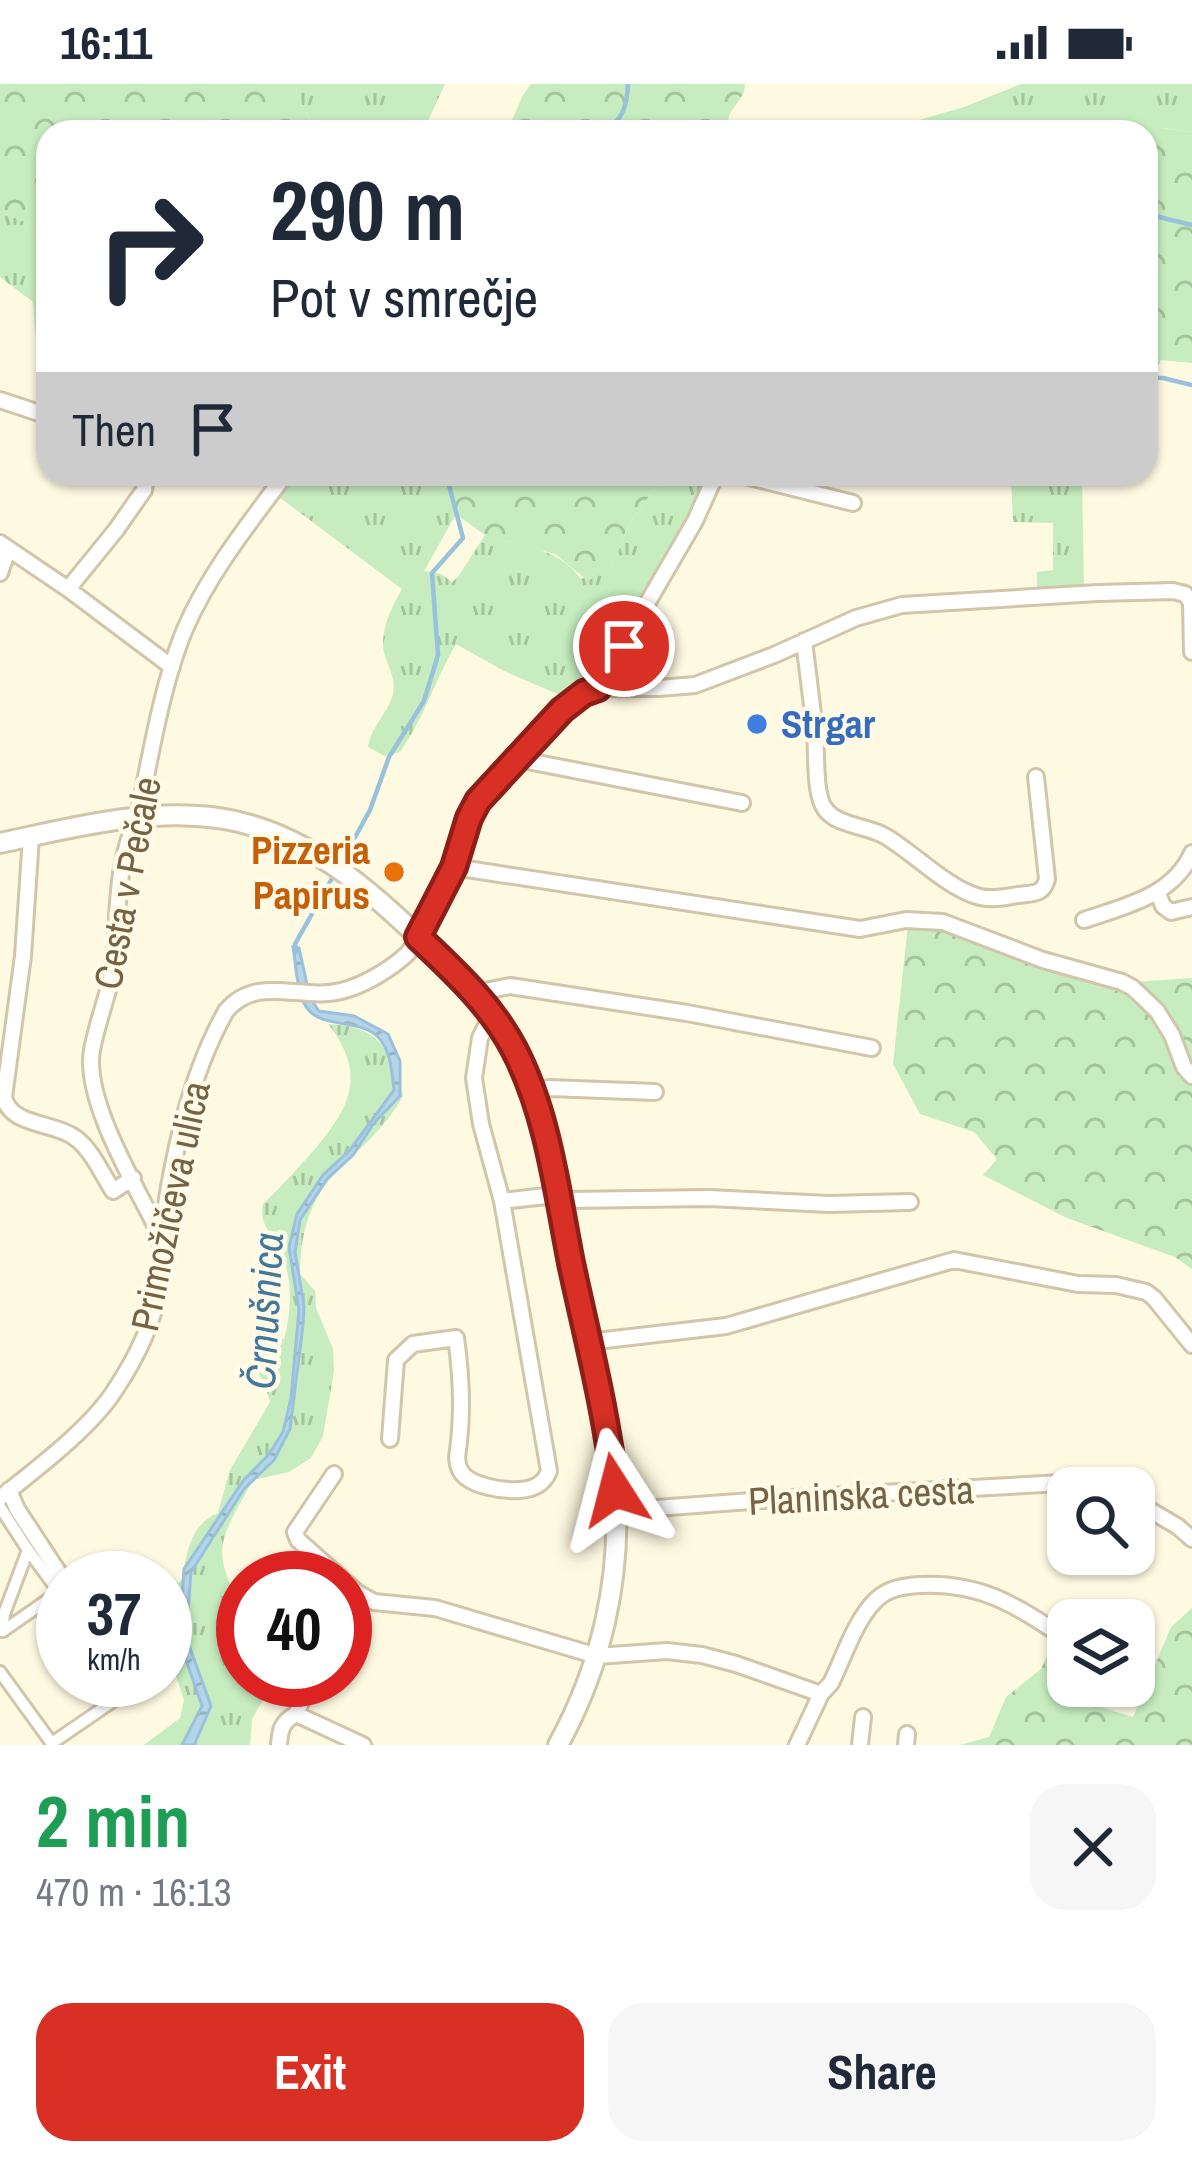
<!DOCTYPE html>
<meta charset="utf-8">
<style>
:root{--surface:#fff;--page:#f6f6f7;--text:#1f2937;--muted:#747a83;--accent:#d93025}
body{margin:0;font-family:"Archivo Narrow",sans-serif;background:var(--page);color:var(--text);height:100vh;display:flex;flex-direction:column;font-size:45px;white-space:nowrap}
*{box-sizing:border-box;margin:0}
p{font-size:39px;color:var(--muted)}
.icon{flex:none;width:66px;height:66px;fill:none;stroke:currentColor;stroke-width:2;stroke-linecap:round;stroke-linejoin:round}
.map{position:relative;height:1661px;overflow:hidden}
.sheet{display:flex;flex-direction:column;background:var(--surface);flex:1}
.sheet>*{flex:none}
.hud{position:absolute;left:36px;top:36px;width:1122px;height:366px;border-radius:36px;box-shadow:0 3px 9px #0004;background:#fff;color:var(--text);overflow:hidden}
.tools{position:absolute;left:1047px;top:1383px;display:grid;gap:24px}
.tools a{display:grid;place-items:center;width:108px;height:108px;border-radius:24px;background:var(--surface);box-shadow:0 3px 9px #0004;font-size:60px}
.speed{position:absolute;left:36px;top:1467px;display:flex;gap:24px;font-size:60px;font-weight:700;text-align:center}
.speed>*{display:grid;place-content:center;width:156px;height:156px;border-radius:50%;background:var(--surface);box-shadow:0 3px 9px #0004;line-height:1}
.speed small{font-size:30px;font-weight:400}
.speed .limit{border:18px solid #d22;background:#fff;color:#111}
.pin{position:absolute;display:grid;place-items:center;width:102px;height:102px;color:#fff;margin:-51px;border:6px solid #fff;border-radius:50%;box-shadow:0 3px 12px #0007}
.me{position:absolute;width:132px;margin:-66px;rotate:351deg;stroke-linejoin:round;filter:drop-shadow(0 0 9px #0008)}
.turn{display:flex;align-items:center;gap:42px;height:252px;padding:0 36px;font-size:54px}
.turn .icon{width:156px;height:156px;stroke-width:2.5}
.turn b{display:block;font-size:84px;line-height:102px}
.then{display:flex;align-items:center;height:114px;padding:0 36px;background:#0003;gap:24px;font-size:45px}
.round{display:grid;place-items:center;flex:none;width:126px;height:126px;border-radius:36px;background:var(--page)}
.headline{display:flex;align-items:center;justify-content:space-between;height:204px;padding:0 36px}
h1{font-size:72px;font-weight:700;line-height:90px;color:#1e9e55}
.primary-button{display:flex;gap:24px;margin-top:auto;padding:24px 36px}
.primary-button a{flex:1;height:138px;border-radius:36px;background:var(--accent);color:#fff;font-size:48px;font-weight:700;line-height:138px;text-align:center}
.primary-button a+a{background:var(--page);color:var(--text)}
.status{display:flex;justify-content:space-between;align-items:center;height:84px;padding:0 60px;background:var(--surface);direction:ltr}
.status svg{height:33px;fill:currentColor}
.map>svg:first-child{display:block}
.grass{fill:url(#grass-tufts)}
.forest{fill:url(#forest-crowns)}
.water{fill:url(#water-waves);stroke:#9ac1db;stroke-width:3}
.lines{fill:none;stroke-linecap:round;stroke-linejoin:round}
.stream{stroke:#9ac1db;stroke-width:4.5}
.pedestrian-casing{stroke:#d1c5aa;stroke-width:16}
.minor-casing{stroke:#d1c5aa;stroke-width:20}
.tertiary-casing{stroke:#d1c5aa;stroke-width:24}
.pedestrian{stroke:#fff;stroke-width:10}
.minor{stroke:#fff;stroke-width:14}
.tertiary{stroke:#fff;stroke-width:18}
.route-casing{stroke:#8d1f18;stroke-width:30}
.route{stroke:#d93025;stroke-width:21}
.shop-dot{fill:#3f7fe0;stroke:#fffbe8;stroke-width:4.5}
.food-dot{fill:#e8710a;stroke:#fffbe8;stroke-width:4.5}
.labels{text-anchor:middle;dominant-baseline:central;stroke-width:9;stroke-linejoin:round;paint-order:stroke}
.shop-label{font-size:39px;font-weight:bold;fill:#366cbe;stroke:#fffbe8;text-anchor:start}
.food-label{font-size:39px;font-weight:bold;fill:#c56008;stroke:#fffbe8;text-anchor:end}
.street-label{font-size:39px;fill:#766346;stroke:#fffbe8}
.water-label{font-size:42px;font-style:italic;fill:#43789a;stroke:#fffbe8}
</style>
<div class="status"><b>16:11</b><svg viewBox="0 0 49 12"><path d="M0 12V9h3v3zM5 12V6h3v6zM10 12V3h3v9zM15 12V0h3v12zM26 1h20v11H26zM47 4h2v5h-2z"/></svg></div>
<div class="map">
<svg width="1192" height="1661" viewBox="0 0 1192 1661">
<defs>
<pattern id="grass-tufts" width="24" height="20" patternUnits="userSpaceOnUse" patternTransform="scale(3)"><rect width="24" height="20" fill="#c6ecbf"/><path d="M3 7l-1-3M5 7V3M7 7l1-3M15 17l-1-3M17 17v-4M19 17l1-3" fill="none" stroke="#a5c39d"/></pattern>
<pattern id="forest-crowns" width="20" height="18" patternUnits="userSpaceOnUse" patternTransform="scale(3)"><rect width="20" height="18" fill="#c6ecbf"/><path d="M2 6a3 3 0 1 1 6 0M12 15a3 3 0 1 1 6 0" fill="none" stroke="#a5c39d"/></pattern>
<pattern id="water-waves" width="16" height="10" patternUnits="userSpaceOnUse" patternTransform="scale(3)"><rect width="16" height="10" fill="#b4d4e8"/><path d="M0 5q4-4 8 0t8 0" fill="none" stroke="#97b0be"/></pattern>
</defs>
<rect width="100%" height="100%" fill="#fef9e1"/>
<!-- grass -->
<path class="grass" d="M295 0H445L423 48H319C307 34 299 18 295 0Z
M1021 0H1192V48L1163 44 1146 49 893 48 895 43 964 23Z
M0 128 48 147V257L35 248 33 218 0 193Z
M297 390H427C431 409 441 419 456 430L424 487 441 490 452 498 458 493 485 451C522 465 555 460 581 495L612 483 629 440 656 403 660 390H709L690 432 596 593 562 612 504 587 456 560C435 596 424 634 400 668L385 672 368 663C371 643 388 629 393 610 396 594 389 585 385 572 378 549 391 525 402 505L279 413Z
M1011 390H1120L1121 397 1110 392 1082 394 1084 505 1037 503V488L1053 486V439L1013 438Z
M328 940C380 942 391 966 403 1012 385 1045 358 1065 333 1092 308 1118 300 1155 300 1190L315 1207 316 1224 333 1265 334 1287 323 1352 311 1374 289 1388 253 1396C244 1413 226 1441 223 1459 216 1490 249 1517 229 1546L243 1571V1596H257L266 1611 252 1635 250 1661H144L180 1634 184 1616 175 1589 165 1572V1509L183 1495C186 1468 191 1440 218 1429L230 1386 270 1318C265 1295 254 1291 257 1266L272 1255H284C292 1226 293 1194 280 1166 271 1148 259 1141 263 1120 281 1103 298 1084 315 1065 351 1022 367 989 328 940Z"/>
<!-- forest -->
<path class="forest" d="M0 0H295C299 18 307 34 319 48H48V147L0 128Z
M531 0H745C745 20 720 27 731 48H507L522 13Z
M1162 44 1192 48V279L1161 276 1153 290 1146 289V49Z
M427 390H660L656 403 629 440 612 483 588 497 555 470 488 453 440 419 430 402Z
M926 839 1134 898 1192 894V1185L1175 1173 1067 1134 983 1091 997 1075 974 1048 920 1030 893 980 908 840Z
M1192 1524V1661H960L989 1653 1006 1613 1041 1585 1049 1568C1064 1576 1068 1585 1068 1602H1081L1101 1623 1133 1633 1171 1543Z"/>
<!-- water -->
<path class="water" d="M293 863 299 864 310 914 319 927 354 932 388 950 400 977V1012L374 1039 353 1071 327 1095 300 1136 295 1168 304 1222 303 1241 290 1345 274 1376 244 1405 191 1488 186 1553 211 1622 194 1661H182L202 1622 179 1556 184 1485 243 1397 269 1370 283 1348 291 1314 299 1226 289 1163 297 1130 323 1091 350 1066 394 1006C392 989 391 966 378 953 359 933 317 947 304 919 296 902 296 880 293 863Z"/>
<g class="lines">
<!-- stream -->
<path class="stream" d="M602 48C623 37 627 22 628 0
M1146 138 1155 132 1192 141
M1146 293 1163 294 1192 301
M341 779 370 726 389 673 424 617 438 571 432 489 463 454 446 390
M296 868 295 860 335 789"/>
<!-- pedestrian casing -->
<g class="pedestrian-casing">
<path id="pedestrian" d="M0 1423 28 1466 4 1530 2 1547
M3 1547 59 1508 28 1466
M0 1588 53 1661
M52 1659 144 1596"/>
</g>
<!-- minor casing -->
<g class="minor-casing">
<path id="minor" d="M0 316 48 332
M737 390 853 419
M0 459 68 505 172 583
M0 489 8 465
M68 505 116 446 144 406 145 399 142 390
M804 557 814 638
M598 604H659L695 601 774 571 856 534 902 521 1098 509 1173 507 1185 510 1191 518 1192 568
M815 651C817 670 814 710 825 725 837 742 868 742 885 752 914 769 948 805 980 813 992 816 1006 813 1018 811 1033 809 1043 811 1047 795L1036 693
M517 675 742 719
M31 753 23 872 4 1013C10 1042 53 1038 74 1053 91 1064 102 1090 113 1107L133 1094
M454 783 860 845 906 836 943 838 1043 876 1122 898 1133 904 1157 927 1172 951 1184 983 1192 992
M1158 809 1163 822 1171 828 1192 823
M1084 836C1125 822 1173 812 1192 769
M475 909 510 902 687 929 872 964
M532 1007 549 1004 655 1008
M502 1117 546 1112 568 1116 709 1114 829 1120 910 1118
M161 1153C138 1105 83 1017 92 966 98 933 113 901 115 868 118 823 117 775 138 733 150 674 162 600 185 545 209 489 250 438 286 390
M588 1258 726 1242 954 1176 1078 1200 1116 1201 1146 1208 1154 1214 1192 1261
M390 1355 396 1276 413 1260 456 1254C461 1289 463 1322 459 1358 458 1368 455 1376 460 1386 468 1402 502 1407 520 1406 534 1405 544 1400 549 1387L502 1117 481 1040 474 994 480 954 492 930
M334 1390 295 1448 298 1456 341 1494
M9 1406 17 1425 63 1495
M0 1414C36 1385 91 1344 115 1306 135 1276 153 1240 159 1204 162 1186 159 1167 162 1149 172 1074 189 993 226 927 257 890 301 917 341 907 363 902 391 885 407 870 416 861 419 849 425 838 435 818 447 799 455 779 463 758 467 737 478 717L562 625 584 609 598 604 695 437 716 390
M1134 1417 1177 1442 1192 1455
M616 1427 792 1414 1081 1398 1105 1404
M345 1498 358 1509 374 1518 435 1524 597 1572 667 1567 702 1571 736 1580 821 1610 831 1599C844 1573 855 1536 876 1516 888 1504 904 1502 920 1501 983 1498 1018 1523 1068 1556
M345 1529 358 1509
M1134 1586 1135 1587
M296 1630 311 1596
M279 1661C280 1645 282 1638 296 1630L363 1661
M797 1661 821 1610
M860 1661 863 1633
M906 1661 907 1650"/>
</g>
<!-- tertiary casing -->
<g class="tertiary-casing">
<path id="tertiary" d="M0 759C71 744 145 724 218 734 304 746 367 804 427 861 451 884 477 907 496 935 515 964 528 994 539 1026 555 1095 568 1164 583 1233 594 1289 610 1347 615 1405 622 1494 601 1583 558 1661"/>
</g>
<!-- pedestrian -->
<use href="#pedestrian" class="pedestrian"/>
<!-- minor -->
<use href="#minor" class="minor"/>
<!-- tertiary -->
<use href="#tertiary" class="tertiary"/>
</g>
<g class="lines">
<!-- route casing -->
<g class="route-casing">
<path id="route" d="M615 1406C607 1330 587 1254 571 1179 557 1108 548 1030 514 965 491 921 454 887 418 853L454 783 469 734 478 717 562 626 584 609 598 604 624 562"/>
</g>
<!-- route -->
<use href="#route" class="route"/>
</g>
<!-- markers -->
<circle class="shop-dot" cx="757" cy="640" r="12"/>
<circle class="food-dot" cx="394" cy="788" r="12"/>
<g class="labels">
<!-- shop labels -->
<g class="shop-label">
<text x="781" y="640">Strgar</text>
</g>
<!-- food labels -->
<g class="food-label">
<text x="370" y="766">Pizzeria<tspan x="370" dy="45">Papirus</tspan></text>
</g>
<!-- street labels -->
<g class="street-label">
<text transform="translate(127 799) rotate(-79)">Cesta v Pečale</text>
<text transform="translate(170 1122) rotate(-78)">Primožičeva ulica</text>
<text transform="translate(861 1411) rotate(-3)">Planinska cesta</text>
</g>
<!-- water labels -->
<g class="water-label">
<text transform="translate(264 1227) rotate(-87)">Črnušnica</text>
</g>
</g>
</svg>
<div class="tools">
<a><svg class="icon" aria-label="search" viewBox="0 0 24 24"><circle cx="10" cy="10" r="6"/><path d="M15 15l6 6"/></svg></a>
<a><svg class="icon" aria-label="layers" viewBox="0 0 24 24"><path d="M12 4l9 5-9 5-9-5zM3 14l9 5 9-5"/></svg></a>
</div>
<div class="speed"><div>37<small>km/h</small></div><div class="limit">40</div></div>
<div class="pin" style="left:624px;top:562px;background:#d93025"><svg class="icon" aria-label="arrive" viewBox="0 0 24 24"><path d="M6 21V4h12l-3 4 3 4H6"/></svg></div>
<svg class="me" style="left:615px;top:1406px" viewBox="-20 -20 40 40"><path d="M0-17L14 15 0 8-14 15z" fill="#d93025" stroke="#fff" stroke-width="4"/></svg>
<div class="hud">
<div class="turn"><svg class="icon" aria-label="right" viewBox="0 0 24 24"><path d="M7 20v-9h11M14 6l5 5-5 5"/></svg><div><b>290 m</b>Pot v smrečje</div></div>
<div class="then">Then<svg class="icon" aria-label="arrive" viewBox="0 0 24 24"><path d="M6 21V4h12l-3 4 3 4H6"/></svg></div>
</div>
</div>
<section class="sheet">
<div class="headline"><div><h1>2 min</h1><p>470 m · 16:13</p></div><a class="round"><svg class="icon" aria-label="close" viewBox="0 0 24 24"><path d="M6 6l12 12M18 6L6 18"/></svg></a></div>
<div class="primary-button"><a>Exit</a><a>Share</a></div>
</section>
